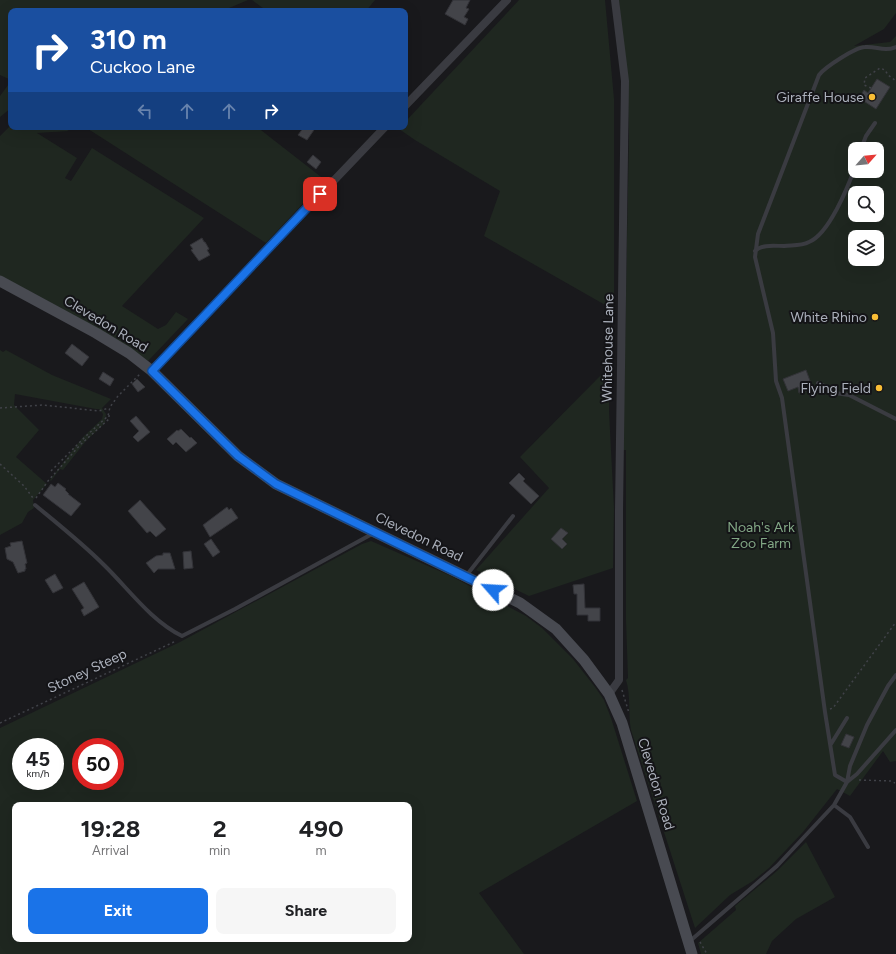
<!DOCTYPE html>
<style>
:root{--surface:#fff;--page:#f6f6f6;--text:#202124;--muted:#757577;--accent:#1a73e8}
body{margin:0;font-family:Figtree,sans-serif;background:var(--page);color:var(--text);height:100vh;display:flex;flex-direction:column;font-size:15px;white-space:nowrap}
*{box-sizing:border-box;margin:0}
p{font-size:13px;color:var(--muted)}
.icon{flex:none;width:22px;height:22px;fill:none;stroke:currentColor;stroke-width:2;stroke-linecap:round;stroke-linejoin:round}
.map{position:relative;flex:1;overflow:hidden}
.sheet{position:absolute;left:12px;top:802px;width:400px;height:140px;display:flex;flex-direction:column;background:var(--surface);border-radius:8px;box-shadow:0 4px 16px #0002}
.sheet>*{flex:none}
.banner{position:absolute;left:8px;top:8px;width:400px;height:122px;border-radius:8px;box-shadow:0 4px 16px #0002;background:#1a4fa0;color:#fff;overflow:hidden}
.needle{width:26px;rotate:63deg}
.controls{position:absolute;left:848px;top:142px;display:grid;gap:8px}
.controls a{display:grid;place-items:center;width:36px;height:36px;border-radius:8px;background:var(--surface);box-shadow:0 4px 16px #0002;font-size:20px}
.speed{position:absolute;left:12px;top:738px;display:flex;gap:8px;font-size:20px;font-weight:700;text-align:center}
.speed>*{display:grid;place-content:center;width:52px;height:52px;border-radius:50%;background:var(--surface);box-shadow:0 4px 16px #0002;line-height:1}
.speed small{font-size:10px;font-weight:400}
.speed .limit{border:6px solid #d22;background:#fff;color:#111}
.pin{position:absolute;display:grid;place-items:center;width:34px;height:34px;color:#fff;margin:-17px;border-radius:8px;box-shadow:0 2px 6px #0006}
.me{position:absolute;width:44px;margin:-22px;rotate:296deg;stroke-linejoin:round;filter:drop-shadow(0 0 3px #0008)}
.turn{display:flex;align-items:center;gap:14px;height:84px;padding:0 16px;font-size:18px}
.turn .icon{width:52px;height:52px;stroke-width:2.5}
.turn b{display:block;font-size:28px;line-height:34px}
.lanes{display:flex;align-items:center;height:38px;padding:0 16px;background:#0003;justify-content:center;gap:20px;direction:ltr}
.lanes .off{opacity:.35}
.eta{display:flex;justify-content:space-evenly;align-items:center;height:68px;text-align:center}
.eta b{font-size:24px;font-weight:700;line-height:28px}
.button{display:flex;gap:8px;margin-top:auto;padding:8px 16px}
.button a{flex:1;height:46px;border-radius:8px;background:var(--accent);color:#fff;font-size:16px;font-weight:700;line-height:46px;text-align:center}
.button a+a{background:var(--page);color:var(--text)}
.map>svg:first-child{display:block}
.green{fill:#1f2720;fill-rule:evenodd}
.building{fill:#434449;stroke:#333338}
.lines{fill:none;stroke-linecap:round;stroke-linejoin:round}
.path{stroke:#404248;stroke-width:1.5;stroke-dasharray:2 3;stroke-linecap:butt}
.service{stroke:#3a3b41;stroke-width:4}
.minor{stroke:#3a3b41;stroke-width:8}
.secondary{stroke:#484a51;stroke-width:11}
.route-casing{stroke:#114b97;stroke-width:10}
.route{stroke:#1a73e8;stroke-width:7}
.poi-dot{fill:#f8bd35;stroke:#141417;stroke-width:1.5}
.labels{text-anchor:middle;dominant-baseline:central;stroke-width:4;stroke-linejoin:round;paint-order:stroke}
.poi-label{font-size:14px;fill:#abb0bb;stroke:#141417;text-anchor:end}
.street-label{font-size:14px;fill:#abb0bb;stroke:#141417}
.park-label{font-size:14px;fill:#82a785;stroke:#141417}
</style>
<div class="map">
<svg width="896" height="954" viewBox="0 0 896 954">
<rect width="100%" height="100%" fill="#19191c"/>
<!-- green -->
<path class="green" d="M0 0H248L222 11H11V80L0 75Z
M252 0H375L366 11H267Z
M519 0H605L614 99V310L484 236 500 191 415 140 399 129 401 127H405V122Z
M619 0H896V13L884 29 854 46 890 42 896 36V761L890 762 883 751 850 796 837 789 803 832 769 868 753 881 730 895 695 928 631 730C628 714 631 696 626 680L628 678 626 620V450H623L629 135 628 104ZM855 149H877V171H855ZM855 193H877V215H855ZM855 237H877V259H855Z
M11 81V108L0 117V96Z
M11 125V127H61L69 131 37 133 77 158 65 178 71 181 92 148 204 218 122 306 158 329 166 325 176 312 188 319 148 361C101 329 51 302 0 276V136Z
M85 127H257L325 180 266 243Z
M0 350 3 352 6 350 52 375 111 399 102 408 106 414 105 423 86 441 63 470 60 469 51 481 50 480 82 438 102 419 103 414 99 409H96L15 394 14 405 39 430 16 457 47 484 33 500 34 508 28 512 22 523 0 535Z
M609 367V411L614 509 613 568 529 596 476 570 549 488 520 457Z
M371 541 451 576 526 616 542 628 573 659 595 687 604 700 611 718 637 801 479 893 524 954H0V728L180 642 362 544ZM21 747H55V781H21ZM81 747H115V781H81ZM15 805H409V939H15Z
M806 842 835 897 796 919 772 941 766 954H701L698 943 736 910 735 906 777 871Z"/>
<!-- building -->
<path class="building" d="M453 0H470L466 8 469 9 464 17 468 19 465 25 445 14Z
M877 79 890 87 876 109 859 98 864 90 868 93Z
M304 127H316L307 140 298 135Z
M313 155 321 162 316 169 307 162Z
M202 238 204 242H205L209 249 207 250 210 255 199 261 191 250 193 249 190 245Z
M72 344 89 357 82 366 65 353Z
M806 370 813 389 799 393 798 387 788 391 783 379Z
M103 372 114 379 110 386 99 379Z
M137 379 145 387 138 392 132 384Z
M136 416 150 432 138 442 133 437 139 431 130 421Z
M181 429 190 438 191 437 197 443 186 452 176 442 173 445 167 439 177 430 178 431Z
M519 473 525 479 523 481 539 496 531 504 509 483Z
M58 483 66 489 65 490 69 494H68L81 504 71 516 43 495 51 484 55 487Z
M140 500 166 529 156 537 150 531 147 533 128 511Z
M227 507 229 510 231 508 238 518 210 537 203 525Z
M561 528 568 533 562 539 567 544 562 549 551 539Z
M211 539 220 552 213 557 204 544Z
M22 541 27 563 25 564 26 569H25V571L18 573 13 562 7 559 5 548 11 546 10 543Z
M191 551 193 568 184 569 183 552Z
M163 553H170L175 569H158L154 573 146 563 156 556 163 555Z
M55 574 63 588 53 593 45 580Z
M84 582 99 607 84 616 81 610 84 608 72 589Z
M584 584 585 608H600V621H588V615H577V594H574L573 585Z
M846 734 854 737 849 748 841 745Z"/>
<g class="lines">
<!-- path -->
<path class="path" d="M871 88 864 85 865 78 880 68 885 70 888 75 896 81
M814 387 811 389 810 396H816
M0 408 43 405 99 411 109 408
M0 464 24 486 33 498
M51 471 86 436 108 416 110 407 118 396 140 374
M36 498 48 481 80 445 109 419V415
M622 690 629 713
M830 709 833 708 896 622
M0 723 176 641
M859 780 891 781 895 783
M700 942 707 954"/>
<!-- service -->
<path class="service" d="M896 47C883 52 877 46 865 47 856 47 825 67 819 75L758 234 755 257 773 333 776 381 782 398 825 712 835 775 847 782 857 774 896 730
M861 149 866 136 875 123
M755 251C762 244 775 246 784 246 793 245 801 246 809 242 829 234 848 187 855 167
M818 383 827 387 835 393 849 395 896 419
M35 505C58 524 82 543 103 564 128 588 150 620 182 636L235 609 372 534
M466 576 513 516
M831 744 847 718
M834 805 850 817 868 847
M690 941 777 866 834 805 847 782 850 766 867 725 888 686 896 675"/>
<!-- minor -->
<path class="minor" d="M405 106 507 0
M152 371 385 127
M609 694 619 680V511L625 81 615 0"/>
<!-- secondary -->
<path class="secondary" d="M0 281 96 333 129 353 152 371 238 456 276 484 520 603 556 629 584 660 609 694 622 723 692 954"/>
</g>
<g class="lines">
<!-- route casing -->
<g class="route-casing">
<path id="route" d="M320 194 152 371 238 456 276 484 493 590"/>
</g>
<!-- route -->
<use href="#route" class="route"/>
</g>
<!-- markers -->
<g class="poi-dot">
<circle cx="872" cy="97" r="4"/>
<circle cx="875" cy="317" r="4"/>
<circle cx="879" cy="388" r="4"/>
</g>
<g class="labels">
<!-- poi labels -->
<g class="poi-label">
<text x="864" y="97">Giraffe House</text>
<text x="867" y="317">White Rhino</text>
<text x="871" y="388">Flying Field</text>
</g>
<!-- street labels -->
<g class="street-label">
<text transform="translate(106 324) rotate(31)">Clevedon Road</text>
<text transform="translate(608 348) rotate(-89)">Whitehouse Lane</text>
<text transform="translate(419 537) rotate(26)">Clevedon Road</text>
<text transform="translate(87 671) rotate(-25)">Stoney Steep</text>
<text transform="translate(656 784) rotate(73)">Clevedon Road</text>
</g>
<!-- park labels -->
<g class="park-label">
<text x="761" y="527">Noah's Ark<tspan x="761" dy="16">Zoo Farm</tspan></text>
</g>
</g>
</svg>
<div class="controls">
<a><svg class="needle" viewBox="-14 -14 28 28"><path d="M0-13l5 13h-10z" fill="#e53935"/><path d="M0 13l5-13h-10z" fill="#757577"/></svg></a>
<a><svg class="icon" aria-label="search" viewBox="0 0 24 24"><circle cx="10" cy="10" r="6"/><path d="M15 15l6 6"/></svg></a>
<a><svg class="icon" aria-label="layers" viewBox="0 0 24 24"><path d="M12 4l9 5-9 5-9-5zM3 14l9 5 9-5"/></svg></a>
</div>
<div class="speed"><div>45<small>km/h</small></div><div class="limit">50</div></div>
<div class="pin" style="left:320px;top:194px;background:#d93025"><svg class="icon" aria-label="arrive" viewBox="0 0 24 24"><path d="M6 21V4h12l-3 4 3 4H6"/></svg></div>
<svg class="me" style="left:493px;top:590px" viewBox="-20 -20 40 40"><circle r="19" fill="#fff"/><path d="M0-13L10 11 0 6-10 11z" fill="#1a73e8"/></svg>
<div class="banner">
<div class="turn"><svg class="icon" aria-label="right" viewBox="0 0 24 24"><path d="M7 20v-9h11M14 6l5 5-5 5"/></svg><div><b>310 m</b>Cuckoo Lane</div></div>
<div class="lanes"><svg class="icon off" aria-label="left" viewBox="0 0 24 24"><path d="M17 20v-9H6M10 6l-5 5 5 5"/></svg><svg class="icon off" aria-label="ahead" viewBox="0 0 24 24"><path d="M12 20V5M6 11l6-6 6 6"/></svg><svg class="icon off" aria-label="ahead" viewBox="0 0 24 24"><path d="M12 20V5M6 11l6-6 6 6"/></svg><svg class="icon" aria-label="right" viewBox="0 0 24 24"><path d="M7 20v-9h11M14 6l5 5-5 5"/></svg></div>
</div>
<section class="sheet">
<div class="eta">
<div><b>19:28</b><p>Arrival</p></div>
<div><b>2</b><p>min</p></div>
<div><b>490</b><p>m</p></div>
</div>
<div class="button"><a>Exit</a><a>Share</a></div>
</section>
</div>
